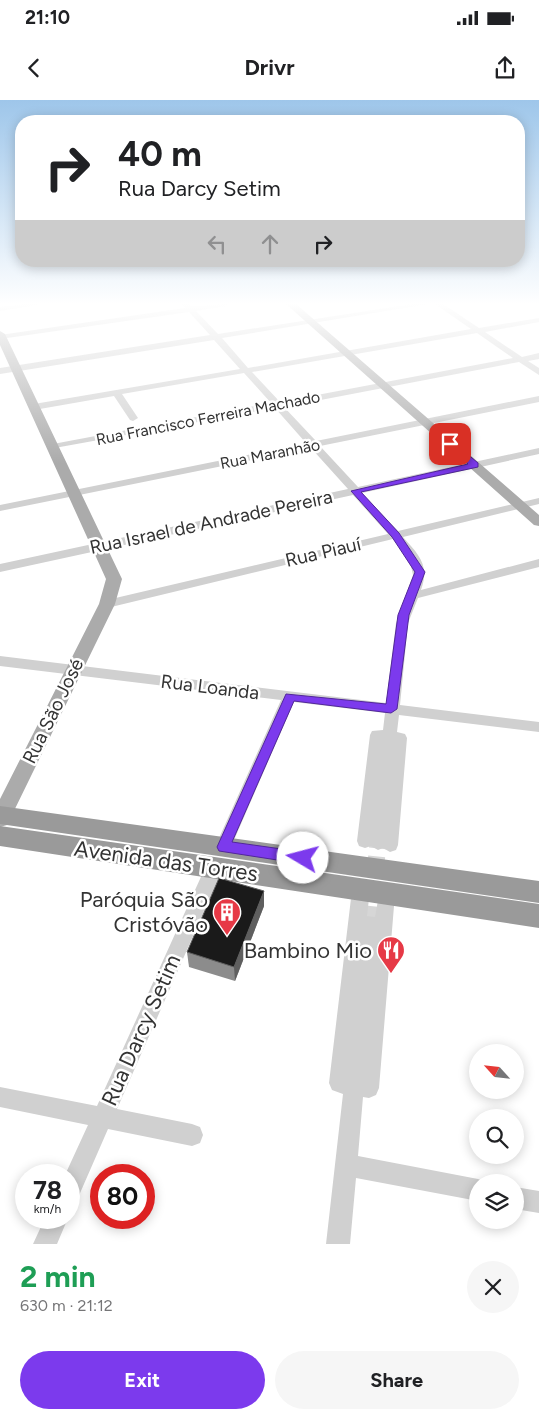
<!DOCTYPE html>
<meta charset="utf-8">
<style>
:root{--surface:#fff;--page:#f6f6f6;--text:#202124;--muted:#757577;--accent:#7c3aed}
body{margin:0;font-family:Figtree,sans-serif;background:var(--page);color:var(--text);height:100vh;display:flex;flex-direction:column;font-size:19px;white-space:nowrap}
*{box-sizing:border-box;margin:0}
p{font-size:16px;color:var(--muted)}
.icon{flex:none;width:28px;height:28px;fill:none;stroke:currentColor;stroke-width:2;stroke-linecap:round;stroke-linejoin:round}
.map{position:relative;height:1144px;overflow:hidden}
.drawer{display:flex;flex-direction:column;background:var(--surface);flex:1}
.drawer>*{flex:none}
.top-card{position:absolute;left:15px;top:15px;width:510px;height:152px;border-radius:20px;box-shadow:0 2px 12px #0003;background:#fff;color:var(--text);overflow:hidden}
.needle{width:32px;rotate:297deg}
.fabs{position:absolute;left:469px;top:944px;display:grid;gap:10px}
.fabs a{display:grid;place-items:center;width:55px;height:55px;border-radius:50%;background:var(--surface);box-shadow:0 2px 12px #0003;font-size:25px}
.speed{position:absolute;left:15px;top:1064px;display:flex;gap:10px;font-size:25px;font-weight:700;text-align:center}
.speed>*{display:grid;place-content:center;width:65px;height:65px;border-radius:50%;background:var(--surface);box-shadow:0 2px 12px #0003;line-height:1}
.speed small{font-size:12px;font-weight:400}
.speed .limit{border:8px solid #d22;background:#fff;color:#111}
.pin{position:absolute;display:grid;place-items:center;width:42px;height:42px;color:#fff;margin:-21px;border-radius:10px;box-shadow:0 2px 8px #0006}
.me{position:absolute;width:55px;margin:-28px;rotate:278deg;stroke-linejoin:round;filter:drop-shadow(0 0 4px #0008)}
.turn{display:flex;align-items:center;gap:18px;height:105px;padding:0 20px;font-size:22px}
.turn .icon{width:65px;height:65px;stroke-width:2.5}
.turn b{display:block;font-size:35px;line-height:42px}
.lanes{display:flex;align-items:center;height:48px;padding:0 20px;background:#0003;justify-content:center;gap:25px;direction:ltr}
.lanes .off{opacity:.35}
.round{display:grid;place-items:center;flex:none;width:52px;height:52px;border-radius:26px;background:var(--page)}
.summary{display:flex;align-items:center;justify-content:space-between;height:85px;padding:0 20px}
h1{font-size:30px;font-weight:700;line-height:38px;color:#1e9e55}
.cta{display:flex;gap:10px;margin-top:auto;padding:10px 20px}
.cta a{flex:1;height:58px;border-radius:30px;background:var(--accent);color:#fff;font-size:20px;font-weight:700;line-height:58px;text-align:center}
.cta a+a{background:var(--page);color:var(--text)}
.status{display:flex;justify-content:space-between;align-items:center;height:35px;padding:0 25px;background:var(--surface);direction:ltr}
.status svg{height:14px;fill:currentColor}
header{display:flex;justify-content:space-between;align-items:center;height:65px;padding:0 20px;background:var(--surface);font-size:22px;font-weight:700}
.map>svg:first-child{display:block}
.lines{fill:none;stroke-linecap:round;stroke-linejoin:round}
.minor-tunnel{stroke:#d6d6d6;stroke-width:17;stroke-dasharray:17 8;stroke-linecap:butt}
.minor{fill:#d0d0d0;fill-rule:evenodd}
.major{fill:#ababab;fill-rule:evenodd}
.highway{fill:#9a9a9a;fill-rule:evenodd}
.wall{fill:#8c8c8c}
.shaded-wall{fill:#5f5f5f}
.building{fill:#1a1a1a;stroke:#5f5f5f}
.route{fill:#7c3aed;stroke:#51269a}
.labels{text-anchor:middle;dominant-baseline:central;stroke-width:5;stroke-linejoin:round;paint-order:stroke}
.far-street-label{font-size:16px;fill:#333;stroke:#fff}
.street-label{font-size:19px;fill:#333;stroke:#fff}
.near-street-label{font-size:22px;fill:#333;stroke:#fff}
.near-poi-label{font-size:22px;fill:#333;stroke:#fff;text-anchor:end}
</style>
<div class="status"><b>21:10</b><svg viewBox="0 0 49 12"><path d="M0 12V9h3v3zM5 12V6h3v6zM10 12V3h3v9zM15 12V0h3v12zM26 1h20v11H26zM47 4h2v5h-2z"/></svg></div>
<header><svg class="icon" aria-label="back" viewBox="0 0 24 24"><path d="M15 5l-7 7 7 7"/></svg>Drivr<svg class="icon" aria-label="share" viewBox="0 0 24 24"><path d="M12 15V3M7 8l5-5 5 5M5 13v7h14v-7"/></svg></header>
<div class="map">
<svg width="539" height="1144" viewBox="0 0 539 1144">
<rect width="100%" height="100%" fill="#fff"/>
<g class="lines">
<!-- minor-tunnel -->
<path class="minor-tunnel" d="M370 823 378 743"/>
<!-- minor -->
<path class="minor" d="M24 204H42L0 211V207Z
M182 204H190L192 206 229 204 225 206 196 211 218 234 412 204H428L222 238 248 268 471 229 435 204H443L479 228 539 218V222L485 232 522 257 539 253V259L528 261 539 268V275L519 262 284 307 316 341 539 296V302L320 346 358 387 539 348V354L362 393 398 431 539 398V404L403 437C419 455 430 465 421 490L539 459V467L418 498 408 523 400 605 539 622V632L399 615 397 632 405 634 407 638 398 745 396 750 390 752 383 748 378 750 371 746 365 748 359 746 357 741 370 635 372 631 383 630 385 613 294 602 231 747 229 752 223 754 217 752 215 747 281 600 0 566V556L386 603 396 523 413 475 410 462 393 439 107 508 101 504 107 500 388 434 353 395 0 472V464L348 389 311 348 0 411V405L306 343 275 308 49 349 48 347 53 344 271 303 244 273 122 294 138 318 133 321 130 320 114 296 34 310 29 307 34 304 240 269 214 240 0 274V268L210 235 189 212 0 239V235L185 208ZM477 233 513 258 280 302 252 272Z
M214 761 220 763 223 768 117 1009 192 1024 200 1027 203 1035 200 1043 192 1046 108 1029 77 1100 69 1103V1075H65L88 1025 0 1007V987L97 1006 205 768 208 763Z
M361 782 367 785 370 790 367 816 375 817 380 789 386 786 392 789 395 794 379 988 376 995 369 998 363 997 358 1056 478 1079 486 1082H478V1101L356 1078 350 1144H326L343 994 332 990 329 983 352 790 355 785Z
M515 1087 539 1091V1113L515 1109Z
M45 1118H68L57 1144H33Z"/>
<!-- major -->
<path class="major" d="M286 204H296L539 415V426L534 425Z
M0 231 5 234 122 479 115 504 10 719 7 725 0 727V699L99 504 106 479 0 245Z"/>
<!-- highway -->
<path class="highway" d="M0 706 539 781V803L0 724Z
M0 726 539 804V828L0 746Z"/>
</g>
<!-- wall -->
<path class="wall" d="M264 791V806L235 881 189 867 187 852Z"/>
<!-- shaded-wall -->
<path class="shaded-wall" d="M264 791V806L235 881 234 867Z"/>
<!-- building -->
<path class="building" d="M219 778 264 791 234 867 187 852Z"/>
<!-- sky -->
<linearGradient id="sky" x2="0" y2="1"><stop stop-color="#9ec6ea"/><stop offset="0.56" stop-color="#fff"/><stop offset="1" stop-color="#fff" stop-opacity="0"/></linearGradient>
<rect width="539" height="364" fill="url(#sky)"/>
<!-- route -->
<path class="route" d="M447 342H453L478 363V367L361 392 399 433 425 472 409 515 397 609 391 613 294 601 232 742 303 752 308 754 310 758 308 762 303 764 219 751 217 747 286 594 386 604 398 515 415 472 392 437 351 391 468 364 447 345Z"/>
<!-- icons -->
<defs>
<g id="building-pin" transform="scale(1.4375)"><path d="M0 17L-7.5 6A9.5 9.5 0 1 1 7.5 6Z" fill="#e63946" stroke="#fff"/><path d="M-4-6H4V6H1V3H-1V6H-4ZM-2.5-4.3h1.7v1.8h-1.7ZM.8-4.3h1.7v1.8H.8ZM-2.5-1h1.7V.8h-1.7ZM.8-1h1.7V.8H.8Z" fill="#fff"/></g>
<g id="restaurant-pin" transform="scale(1.4375)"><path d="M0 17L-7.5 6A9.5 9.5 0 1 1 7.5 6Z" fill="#e63946" stroke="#fff"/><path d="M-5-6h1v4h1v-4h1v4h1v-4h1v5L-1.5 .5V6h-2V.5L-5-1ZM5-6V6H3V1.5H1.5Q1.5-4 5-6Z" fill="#fff"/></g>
</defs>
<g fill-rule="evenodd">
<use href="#building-pin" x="227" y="812"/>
<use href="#restaurant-pin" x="391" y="850"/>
</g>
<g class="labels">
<!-- far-street labels -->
<g class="far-street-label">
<text transform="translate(208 318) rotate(-11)">Rua Francisco Ferreira Machado</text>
<text transform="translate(270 354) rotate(-11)">Rua Maranhão</text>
</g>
<!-- street labels -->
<g class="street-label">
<text transform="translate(211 422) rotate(-12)">Rua Israel de Andrade Pereira</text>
<text transform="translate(323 452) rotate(-13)">Rua Piauí</text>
<text transform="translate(210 587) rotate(7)">Rua Loanda</text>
<text transform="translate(53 611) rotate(-64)">Rua São José</text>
</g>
<!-- near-street labels -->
<g class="near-street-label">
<text transform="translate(166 761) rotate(8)">Avenida das Torres</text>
<text transform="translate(141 930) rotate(-66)">Rua Darcy Setim</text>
</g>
<!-- near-poi labels -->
<g class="near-poi-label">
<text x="208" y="799">Paróquia São<tspan x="208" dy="25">Cristóvão</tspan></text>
<text x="372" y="850">Bambino Mio</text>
</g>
</g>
</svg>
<div class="fabs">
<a><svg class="needle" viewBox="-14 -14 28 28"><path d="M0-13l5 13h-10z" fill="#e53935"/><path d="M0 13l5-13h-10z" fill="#757577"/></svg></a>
<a><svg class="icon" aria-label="search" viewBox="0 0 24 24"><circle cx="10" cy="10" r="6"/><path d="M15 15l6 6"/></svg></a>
<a><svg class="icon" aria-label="layers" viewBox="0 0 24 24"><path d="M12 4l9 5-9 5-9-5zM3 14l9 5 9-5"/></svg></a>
</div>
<div class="speed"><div>78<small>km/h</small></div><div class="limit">80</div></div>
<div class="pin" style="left:450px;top:344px;background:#d93025"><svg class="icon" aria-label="arrive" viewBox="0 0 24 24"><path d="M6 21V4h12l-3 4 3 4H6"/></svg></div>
<svg class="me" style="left:303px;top:758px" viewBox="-20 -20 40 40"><circle r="19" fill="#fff"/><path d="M0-13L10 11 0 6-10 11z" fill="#7c3aed"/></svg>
<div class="top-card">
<div class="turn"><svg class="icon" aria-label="right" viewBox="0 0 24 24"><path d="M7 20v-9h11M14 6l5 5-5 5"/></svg><div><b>40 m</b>Rua Darcy Setim</div></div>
<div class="lanes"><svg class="icon off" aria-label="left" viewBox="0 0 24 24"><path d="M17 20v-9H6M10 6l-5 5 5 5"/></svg><svg class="icon off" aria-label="ahead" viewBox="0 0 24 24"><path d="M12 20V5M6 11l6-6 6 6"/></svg><svg class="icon" aria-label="right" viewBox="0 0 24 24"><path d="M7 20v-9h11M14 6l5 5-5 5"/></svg></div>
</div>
</div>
<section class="drawer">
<div class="summary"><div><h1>2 min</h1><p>630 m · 21:12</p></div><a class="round"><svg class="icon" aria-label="close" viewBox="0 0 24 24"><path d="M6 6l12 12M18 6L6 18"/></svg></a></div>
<div class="cta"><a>Exit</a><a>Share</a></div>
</section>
